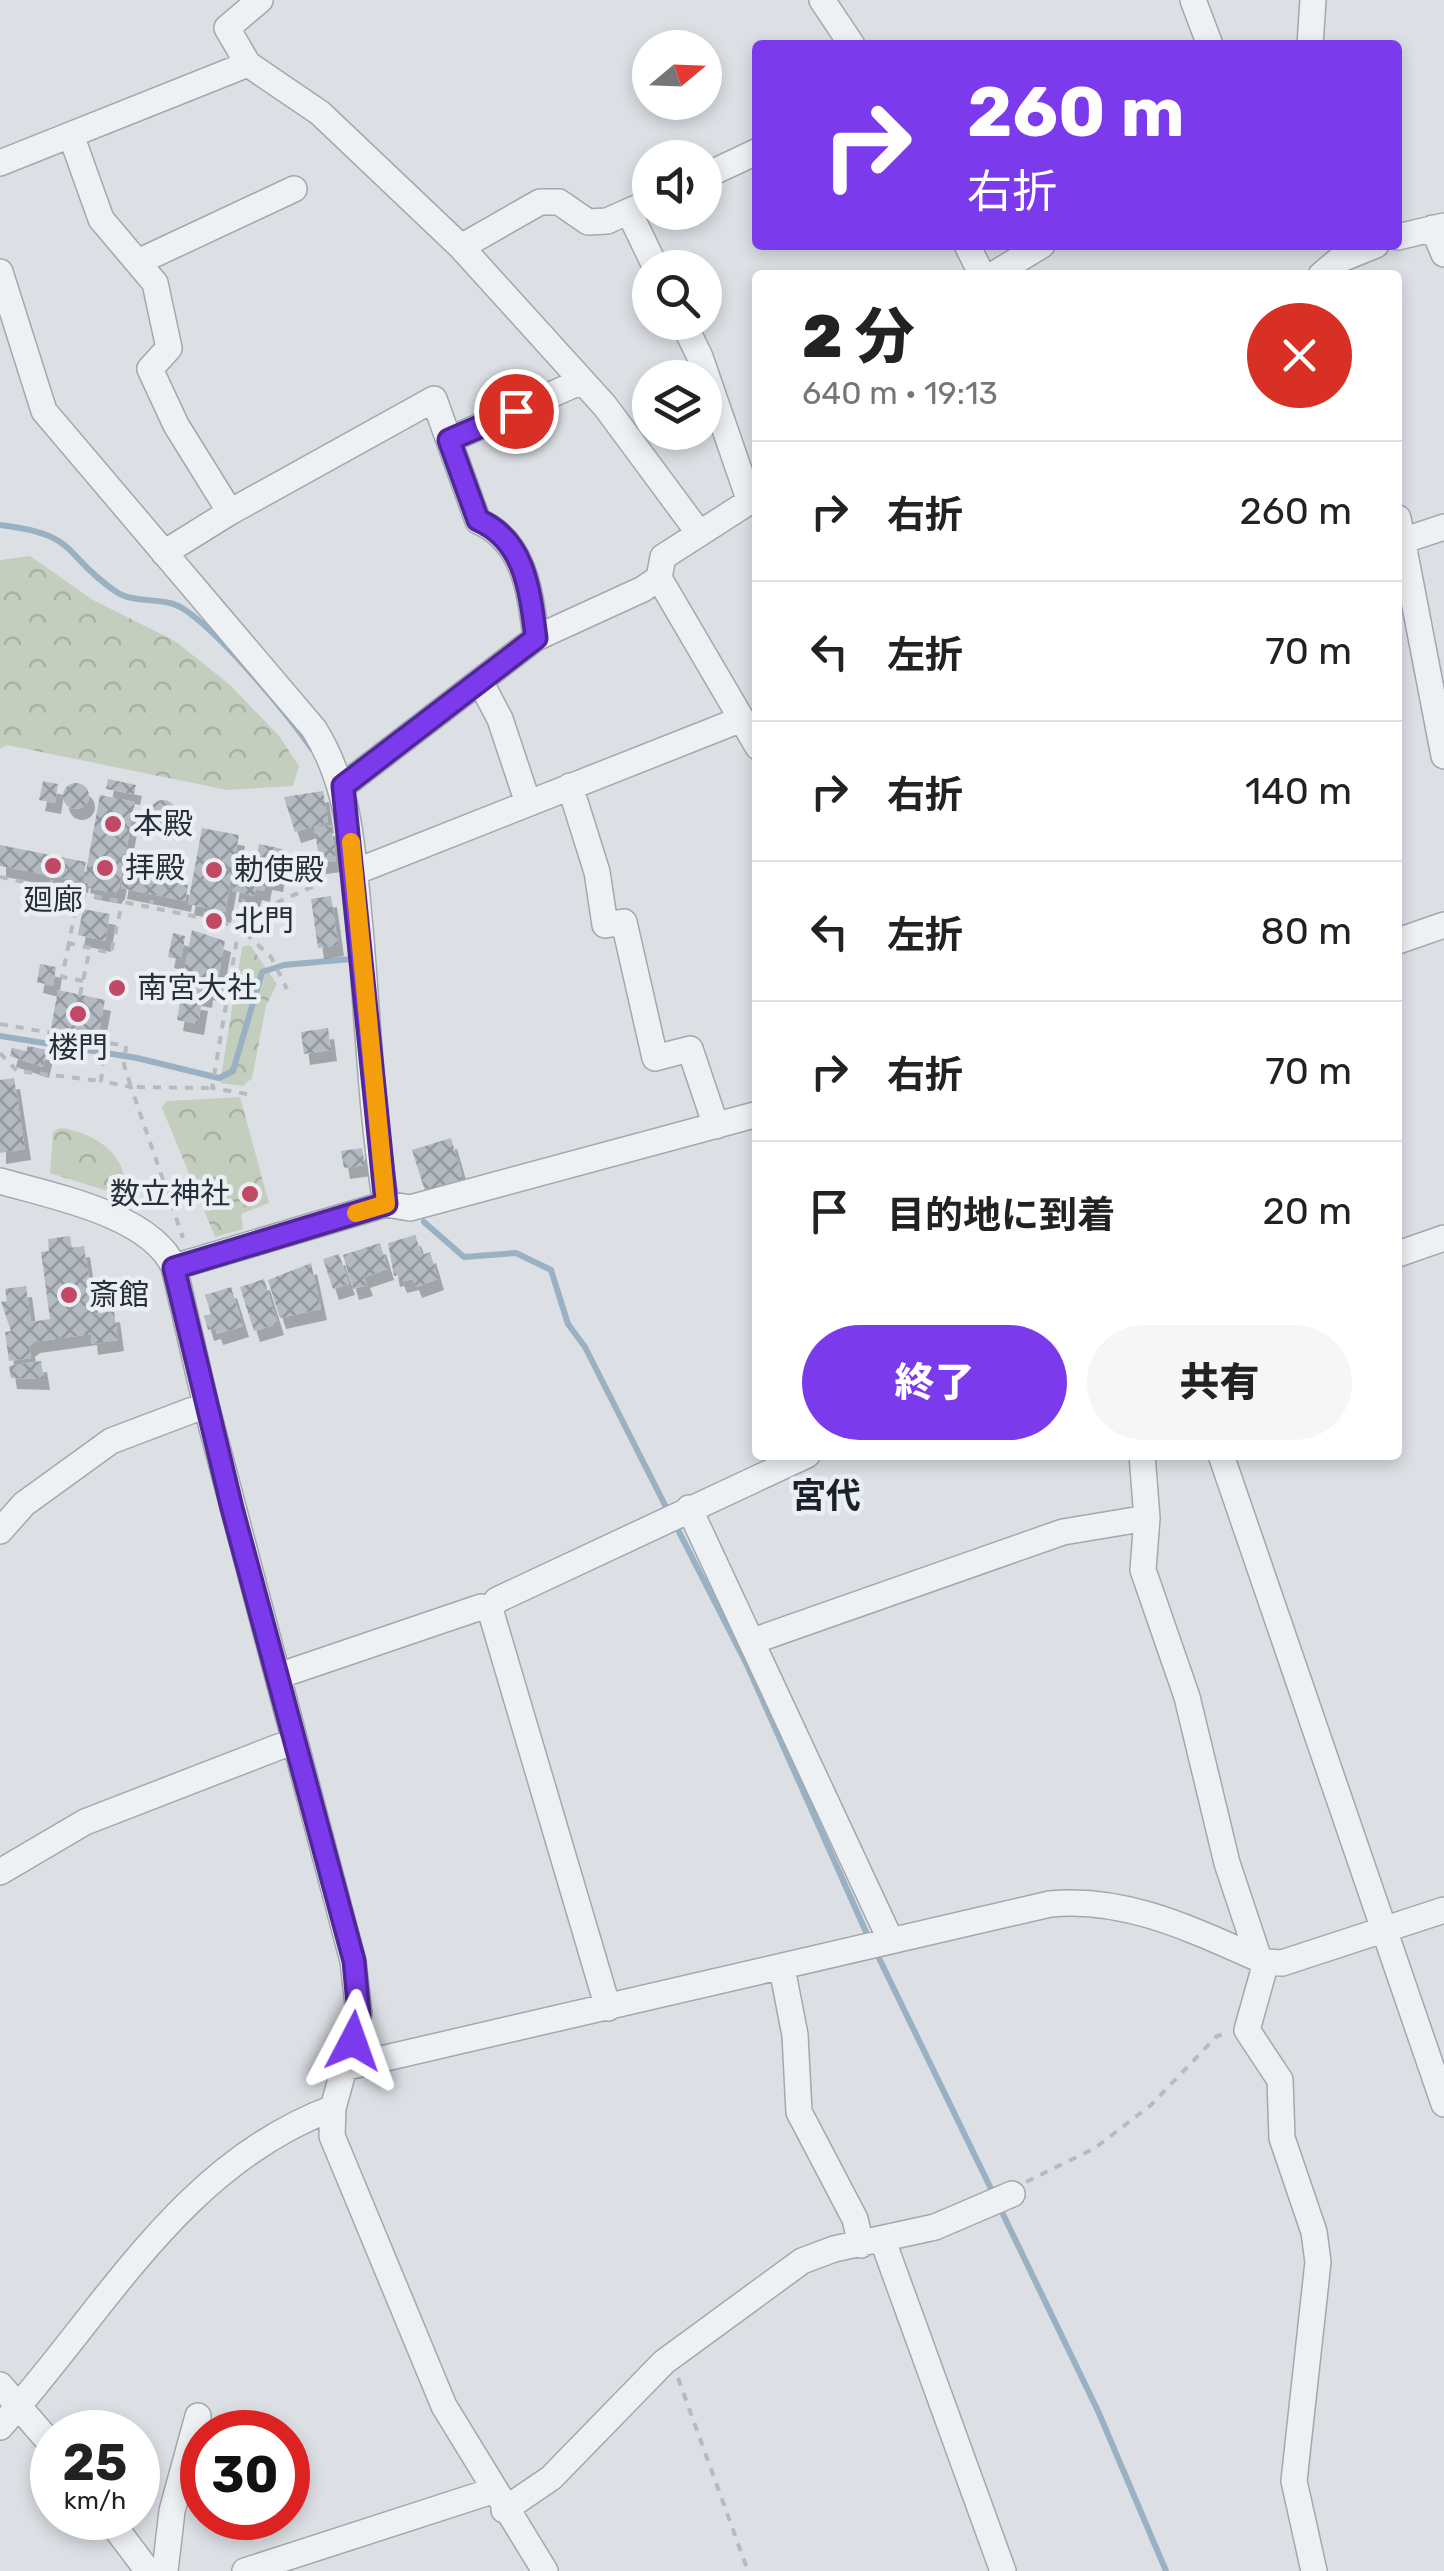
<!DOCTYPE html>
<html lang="ja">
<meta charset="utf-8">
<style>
:root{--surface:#fff;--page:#f6f6f6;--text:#222;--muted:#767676;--line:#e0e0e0;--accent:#7c3aed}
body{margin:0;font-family:Rubik,"Noto Sans JP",sans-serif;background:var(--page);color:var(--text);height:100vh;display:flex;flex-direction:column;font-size:38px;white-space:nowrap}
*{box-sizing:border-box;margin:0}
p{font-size:32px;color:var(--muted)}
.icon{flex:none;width:55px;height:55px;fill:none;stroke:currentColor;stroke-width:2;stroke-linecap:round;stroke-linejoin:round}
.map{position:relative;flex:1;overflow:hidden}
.details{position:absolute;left:752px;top:270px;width:650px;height:1190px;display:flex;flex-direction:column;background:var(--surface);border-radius:10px;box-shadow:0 5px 15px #0003}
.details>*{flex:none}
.banner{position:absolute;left:752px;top:40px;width:650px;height:210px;border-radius:10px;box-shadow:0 5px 15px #0003;background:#7c3aed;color:#fff;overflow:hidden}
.needle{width:65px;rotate:71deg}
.buttons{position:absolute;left:632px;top:30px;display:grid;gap:20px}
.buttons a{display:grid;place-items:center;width:90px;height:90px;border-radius:50%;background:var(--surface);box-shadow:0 5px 15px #0003;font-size:50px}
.speed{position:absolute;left:30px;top:2410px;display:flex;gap:20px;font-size:50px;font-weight:700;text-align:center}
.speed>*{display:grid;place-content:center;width:130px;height:130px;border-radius:50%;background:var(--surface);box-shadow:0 5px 15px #0003;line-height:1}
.speed small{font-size:25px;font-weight:400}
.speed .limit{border:15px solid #d22;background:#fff;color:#111}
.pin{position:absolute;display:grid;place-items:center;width:85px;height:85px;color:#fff;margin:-42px;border:5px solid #fff;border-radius:50%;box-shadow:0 2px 10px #0007}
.me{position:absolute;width:110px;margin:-55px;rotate:4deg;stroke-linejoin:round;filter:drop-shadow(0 0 8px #0008)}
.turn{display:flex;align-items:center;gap:35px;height:210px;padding:0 50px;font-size:45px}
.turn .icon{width:130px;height:130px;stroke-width:2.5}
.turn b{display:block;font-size:70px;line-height:85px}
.round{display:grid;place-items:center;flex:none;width:105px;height:105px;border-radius:52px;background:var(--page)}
.overview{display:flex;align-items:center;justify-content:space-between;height:170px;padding:0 50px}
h1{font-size:60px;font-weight:800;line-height:75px}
.action{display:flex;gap:20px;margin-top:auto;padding:20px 50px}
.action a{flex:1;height:115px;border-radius:60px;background:var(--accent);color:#fff;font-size:40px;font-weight:800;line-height:115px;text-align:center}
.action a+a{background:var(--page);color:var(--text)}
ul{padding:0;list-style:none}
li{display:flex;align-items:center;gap:30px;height:140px;padding:0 50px;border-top:2px solid var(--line)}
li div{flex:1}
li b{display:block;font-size:38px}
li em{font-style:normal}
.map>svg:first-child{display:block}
.forest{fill:url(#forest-crowns)}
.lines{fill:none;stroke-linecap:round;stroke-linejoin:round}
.stream{stroke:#99b1c3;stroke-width:6}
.building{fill:url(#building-cross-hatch);filter:url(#shadow)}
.minor-casing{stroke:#a2a8ae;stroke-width:28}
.path{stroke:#b6bbc0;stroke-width:4;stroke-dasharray:8 8;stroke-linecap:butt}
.minor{stroke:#eef1f4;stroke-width:25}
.route-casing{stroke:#51269a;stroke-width:25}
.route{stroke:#7c3aed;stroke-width:18}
.slow{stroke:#f59e0b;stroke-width:18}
.poi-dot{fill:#c24966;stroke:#ebeff3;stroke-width:4}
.labels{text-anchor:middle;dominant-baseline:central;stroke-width:9;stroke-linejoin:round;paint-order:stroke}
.poi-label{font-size:30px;fill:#27303a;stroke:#ebeff3;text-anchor:start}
.quarter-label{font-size:35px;font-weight:bold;fill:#19212a;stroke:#ebeff3}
</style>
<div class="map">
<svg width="1444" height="2571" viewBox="0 0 1444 2571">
<defs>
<pattern id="forest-crowns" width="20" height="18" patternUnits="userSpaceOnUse" patternTransform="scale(2.5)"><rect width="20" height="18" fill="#c3cebe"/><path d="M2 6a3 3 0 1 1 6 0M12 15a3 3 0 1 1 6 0" fill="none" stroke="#a8b1a4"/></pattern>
<pattern id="building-cross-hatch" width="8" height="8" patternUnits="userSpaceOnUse" patternTransform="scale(2.5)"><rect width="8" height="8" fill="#b4bac1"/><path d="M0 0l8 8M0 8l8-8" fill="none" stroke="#92989e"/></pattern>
<filter id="shadow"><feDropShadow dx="6" dy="11" stdDeviation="0" flood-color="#0004"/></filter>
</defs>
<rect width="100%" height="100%" fill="#dce0e5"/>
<!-- forest -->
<path class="forest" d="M30 556 93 600 175 641 229 684 279 736 299 766 293 786 227 790 7 745 0 749V560Z
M250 945 277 984 266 1006 252 1078 243 1086 220 1083 242 947Z
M240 1097 269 1203 241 1214 243 1229 215 1237 162 1108 166 1101Z
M60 1128C95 1132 133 1157 123 1196L50 1173 53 1132Z"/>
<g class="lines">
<!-- stream -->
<path class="stream" d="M0 525C81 535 60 553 115 591 135 605 163 596 182 608 219 631 286 712 312 749
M0 1036 137 1058 219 1078 233 1071 262 972 284 965 351 959
M424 1222 464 1257 516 1253 551 1270 568 1324 585 1347 668 1511
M674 1522 747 1665 870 1941
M876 1952 995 2197
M1000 2208 1098 2411 1166 2571"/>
</g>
<!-- building -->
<path class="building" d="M108 779 136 785 134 794 106 789Z
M43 781 58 784 55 803 39 800Z
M63 796a13 13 0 1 1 26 0a13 13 0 1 1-26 0Z
M323 791 328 822 295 832 284 797Z
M100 795 135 802 119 888 115 893 88 888 89 883 84 882Z
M150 813a13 13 0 1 1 26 0a13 13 0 1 1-26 0Z
M331 825 336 861 320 863 314 827Z
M202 828 239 835 225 912 188 904Z
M259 844 283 849 277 881 266 879 264 891 256 889 254 896 232 891 237 865 254 868Z
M0 845 86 862 82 882 0 866Z
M124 872 188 885 185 901 121 888Z
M331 896 338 945 318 948 311 899Z
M83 909 110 914 105 941 78 935Z
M192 930 225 941 216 991 207 989 206 997 180 992Z
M173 933 185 936 181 960 168 957Z
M40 964 56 967 53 986 37 982Z
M58 990 105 1000 98 1037 51 1028Z
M181 996 202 1000 198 1024 177 1020Z
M328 1028 331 1050 304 1054 301 1032Z
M28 1046 47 1050 43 1067 10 1056 12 1048 26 1051Z
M14 1078 25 1149 0 1153V1080Z
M451 1138 463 1179 425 1191 412 1150Z
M362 1148 365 1165 344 1168 341 1151Z
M415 1235 422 1255 430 1252 438 1279 416 1287 413 1279 401 1282 398 1275 394 1276 388 1243Z
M70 1236 72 1248 84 1246 94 1314 114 1311 118 1340 92 1344 91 1334 34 1342 29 1346 31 1358 9 1361 5 1332 11 1331 1 1302 7 1301 5 1289 26 1286 31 1322 50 1319 41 1252 49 1251 48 1239Z
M380 1243 388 1269 364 1277 367 1285 353 1289 343 1255Z
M339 1254 349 1284 333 1289 323 1259Z
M311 1263 321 1309 280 1318 268 1280Z
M264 1279 278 1324 254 1331 240 1287Z
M231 1287 243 1326 217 1334 215 1328 208 1330 204 1316 211 1314 205 1295Z
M41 1361 44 1379 11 1378 9 1366Z"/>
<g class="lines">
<!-- minor casing -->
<g class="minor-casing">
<path id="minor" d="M260 0 227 28 248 64 320 113 461 247 605 406 699 533
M822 0 852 45
M1193 0 1210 45
M1310 45 1313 0
M71 135 101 219 155 283 169 348 150 369 176 425 230 512 164 553
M0 163 248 64
M705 176 758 151
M629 212 656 268
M1433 228 1444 254
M1398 237 1444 226
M967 245 982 275
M461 247 540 202H559L588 222 607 221 650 202
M138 262 294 189
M0 272 44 411 314 729C352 789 353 859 360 928 368 1020 371 1114 386 1204
M993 275 1042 245
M1321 275 1339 260 1376 245
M683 322 700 357 749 499
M449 440 582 381
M230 512 434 399 478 521C525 541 530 592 536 638
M1398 518 1444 756
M1402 541 1444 527
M659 578 758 747
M480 681 500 719 527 800
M343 786 536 638 643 589 659 578 663 557 758 496
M570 786 597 872 605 925 624 922 655 1058 690 1049 716 1126
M355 872 742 719
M1398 941 1444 925
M0 1181C51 1196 150 1214 174 1267L206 1405 353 1961 359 2014 333 2108 332 2136 444 2406 545 2571
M1398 1254 1444 1238
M174 1267 386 1204 410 1208 758 1114
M1142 1455 1147 1518 1143 1570 1187 1697 1227 1863 1259 1959
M1221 1455 1444 2104
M689 1508 891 1941
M0 1531 24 1504 111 1441 206 1405
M753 1641 1063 1532 1147 1518
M278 1676 481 1607 490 1609
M0 1872 85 1822 294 1741
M1266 1962 1247 2030 1280 2080 1282 2138 1314 2232 1318 2262 1294 2481 1314 2571
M782 1968 795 2035 799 2112 855 2219 861 2245
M608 2008 490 1609 497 1600 807 1455
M347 2067 1050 1904C1127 1896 1197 1932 1266 1962L1282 1963 1444 1910
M883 2241 1003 2571
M0 2385 52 2445
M0 2427C104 2312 180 2165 333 2108
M504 2510 551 2478 664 2362 802 2261 834 2249 935 2227 1012 2194
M108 2518 148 2571
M165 2571 172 2511 198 2416
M245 2571 492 2491"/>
</g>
<!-- path -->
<path class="path" d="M0 877 208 919
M51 884 52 880
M78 894 69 943 111 953 122 903
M151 904 152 900
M242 907 244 898
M205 915 206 912
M221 922 239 927 249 915 334 877
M69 943 62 977 83 981
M80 995 90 948
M0 1024 126 1046 124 1065 131 1087 212 1088
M105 1042 101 1081 131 1087 183 1238
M0 1053 17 1071 101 1081
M69 1053 72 1039
M247 1094 212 1088 239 927 271 957 287 989
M1026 2182 1095 2148 1151 2105 1217 2036 1225 2034
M678 2378 748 2571"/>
<!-- minor -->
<use href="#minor" class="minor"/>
</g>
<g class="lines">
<!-- route casing -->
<g class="route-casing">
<path id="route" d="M353 2041 359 2014 354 1961 232 1508 174 1268 386 1204 343 786 536 638C530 591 525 540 478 520L449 440 516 411"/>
</g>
<!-- route -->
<use href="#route" class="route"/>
<!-- slow -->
<path class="slow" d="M351 842 386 1204 356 1213"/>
</g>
<!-- markers -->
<g class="poi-dot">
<circle cx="113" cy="824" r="10"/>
<circle cx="53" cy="866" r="10"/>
<circle cx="105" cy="868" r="10"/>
<circle cx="214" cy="870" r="10"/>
<circle cx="214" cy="921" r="10"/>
<circle cx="117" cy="988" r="10"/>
<circle cx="78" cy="1014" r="10"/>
<circle cx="250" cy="1194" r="10"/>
<circle cx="69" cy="1295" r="10"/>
</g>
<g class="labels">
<!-- poi labels -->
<g class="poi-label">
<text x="133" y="824">本殿</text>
<text x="125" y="868">拝殿</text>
<text x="234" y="870">勅使殿</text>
<text x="53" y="900" text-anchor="middle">廻廊</text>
<text x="234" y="921">北門</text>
<text x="137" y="988">南宮大社</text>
<text x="78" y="1048" text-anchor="middle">楼門</text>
<text x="230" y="1194" text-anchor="end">数立神社</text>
<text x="89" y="1295">斎館</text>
</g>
<!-- quarter labels -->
<g class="quarter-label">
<text x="826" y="1496">宮代</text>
</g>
</g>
</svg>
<div class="buttons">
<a><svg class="needle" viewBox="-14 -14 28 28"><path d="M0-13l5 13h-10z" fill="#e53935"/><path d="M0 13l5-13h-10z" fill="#767676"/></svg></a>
<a><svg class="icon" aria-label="sound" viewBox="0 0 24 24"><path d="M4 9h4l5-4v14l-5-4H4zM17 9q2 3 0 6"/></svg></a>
<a><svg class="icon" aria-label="search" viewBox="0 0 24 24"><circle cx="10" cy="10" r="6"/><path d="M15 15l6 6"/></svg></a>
<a><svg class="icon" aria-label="layers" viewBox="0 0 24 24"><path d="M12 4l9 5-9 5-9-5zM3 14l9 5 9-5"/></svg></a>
</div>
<div class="speed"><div>25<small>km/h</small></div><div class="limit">30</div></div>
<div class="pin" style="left:516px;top:411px;background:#d93025"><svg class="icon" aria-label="arrive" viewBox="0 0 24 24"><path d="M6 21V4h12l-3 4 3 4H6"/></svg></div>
<svg class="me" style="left:353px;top:2041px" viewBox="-20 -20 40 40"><path d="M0-17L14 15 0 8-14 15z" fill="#7c3aed" stroke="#fff" stroke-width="4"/></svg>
<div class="banner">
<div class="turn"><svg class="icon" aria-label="right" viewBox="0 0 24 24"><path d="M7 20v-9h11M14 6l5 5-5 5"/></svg><div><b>260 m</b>右折</div></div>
</div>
<section class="details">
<div class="overview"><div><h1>2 分</h1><p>640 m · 19:13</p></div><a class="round" style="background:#d93025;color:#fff"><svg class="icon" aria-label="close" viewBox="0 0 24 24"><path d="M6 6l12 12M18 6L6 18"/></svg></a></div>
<ul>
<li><svg class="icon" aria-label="right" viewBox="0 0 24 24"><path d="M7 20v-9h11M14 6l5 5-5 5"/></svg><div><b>右折</b></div><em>260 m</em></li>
<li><svg class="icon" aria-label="left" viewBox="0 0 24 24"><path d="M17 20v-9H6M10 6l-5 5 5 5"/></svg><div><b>左折</b></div><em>70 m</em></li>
<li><svg class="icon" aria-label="right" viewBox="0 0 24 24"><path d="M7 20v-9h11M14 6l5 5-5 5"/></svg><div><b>右折</b></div><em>140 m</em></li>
<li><svg class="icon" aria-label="left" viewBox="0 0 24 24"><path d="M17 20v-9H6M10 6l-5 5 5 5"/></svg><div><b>左折</b></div><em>80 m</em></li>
<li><svg class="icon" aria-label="right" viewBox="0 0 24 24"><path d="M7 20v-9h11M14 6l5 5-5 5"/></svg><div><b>右折</b></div><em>70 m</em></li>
<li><svg class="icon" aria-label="arrive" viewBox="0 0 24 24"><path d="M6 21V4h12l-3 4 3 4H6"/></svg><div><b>目的地に到着</b></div><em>20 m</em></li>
</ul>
<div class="action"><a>終了</a><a>共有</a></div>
</section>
</div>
